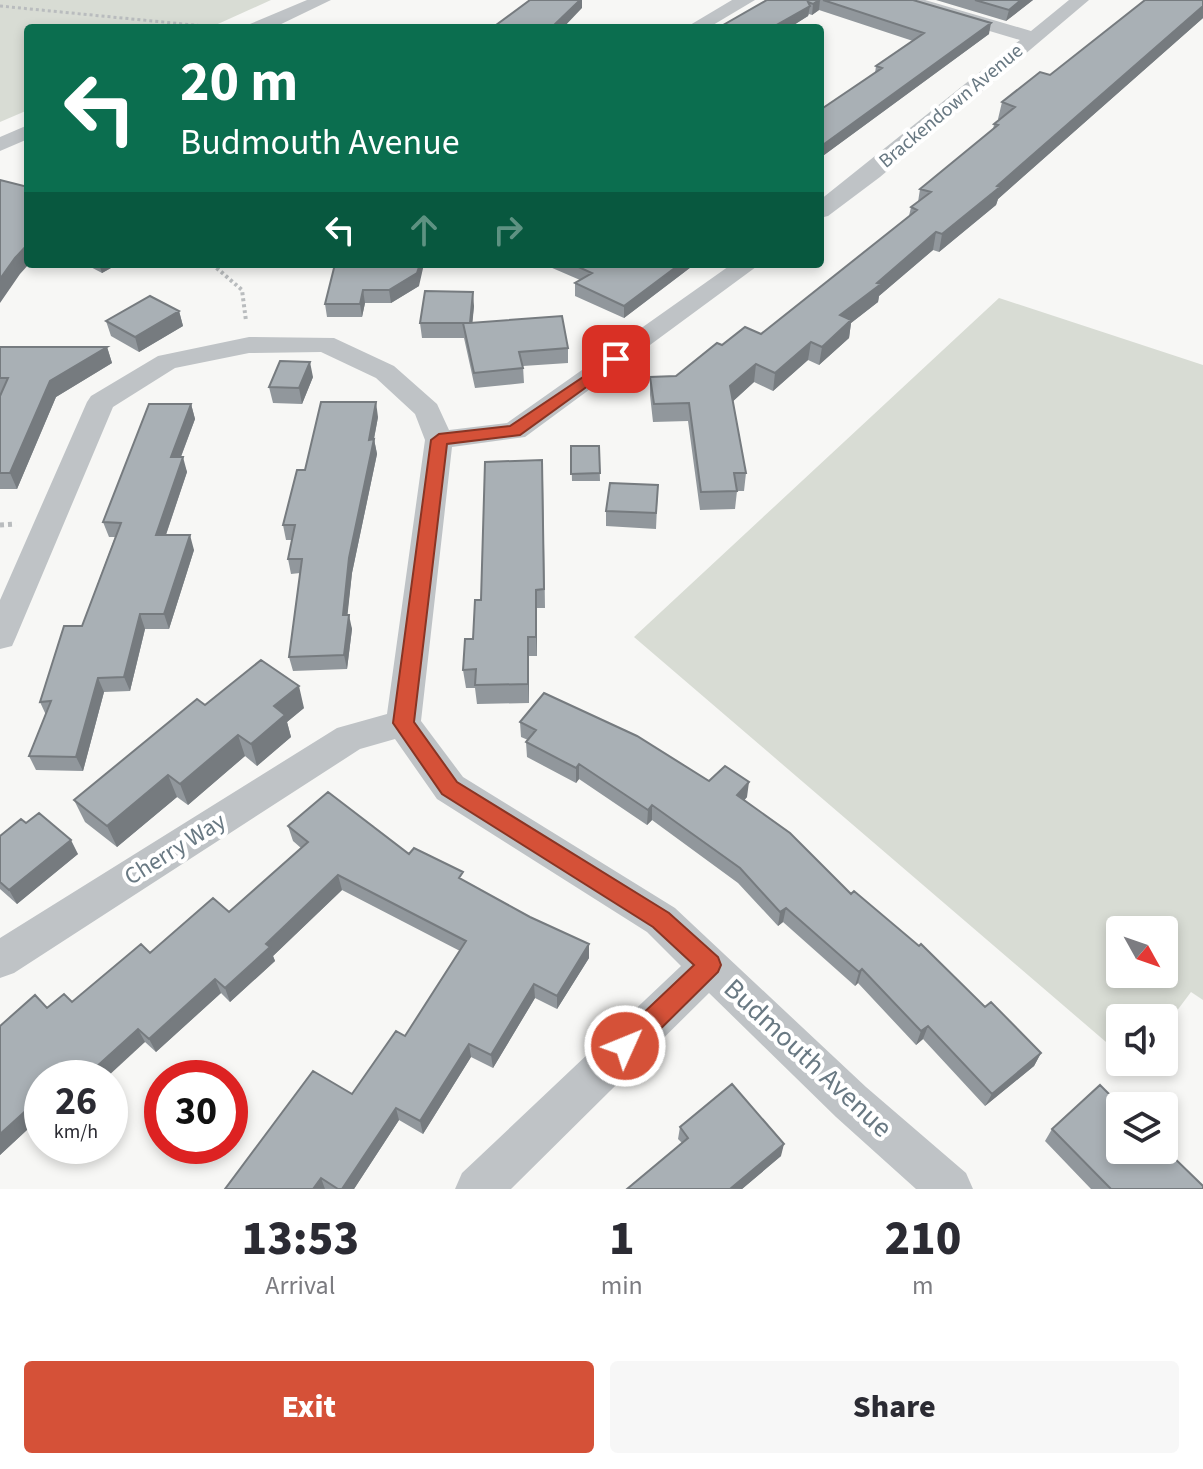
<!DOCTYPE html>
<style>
:root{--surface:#fff;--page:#f7f7f7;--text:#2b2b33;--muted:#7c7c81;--accent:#d55138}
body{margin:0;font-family:"Source Sans 3",sans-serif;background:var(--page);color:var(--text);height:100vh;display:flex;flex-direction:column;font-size:30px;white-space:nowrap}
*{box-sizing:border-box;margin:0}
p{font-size:26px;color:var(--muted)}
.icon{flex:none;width:44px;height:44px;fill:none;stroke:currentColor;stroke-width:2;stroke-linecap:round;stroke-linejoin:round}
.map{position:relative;height:1189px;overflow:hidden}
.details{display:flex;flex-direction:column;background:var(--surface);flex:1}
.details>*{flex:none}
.banner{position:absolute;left:24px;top:24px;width:800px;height:244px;border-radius:8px;box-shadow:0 4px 12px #0003;background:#0b6e4f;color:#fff;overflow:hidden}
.needle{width:52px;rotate:130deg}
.tools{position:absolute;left:1106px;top:916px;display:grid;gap:16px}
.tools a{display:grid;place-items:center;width:72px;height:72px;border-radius:8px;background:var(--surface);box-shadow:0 4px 12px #0003;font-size:40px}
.speed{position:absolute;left:24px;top:1060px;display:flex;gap:16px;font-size:40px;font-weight:700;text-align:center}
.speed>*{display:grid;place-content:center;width:104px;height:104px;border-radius:50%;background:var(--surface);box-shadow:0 4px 12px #0003;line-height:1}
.speed small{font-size:20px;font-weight:400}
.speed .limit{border:12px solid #d22;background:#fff;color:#111}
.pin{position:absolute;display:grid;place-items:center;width:68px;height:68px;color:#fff;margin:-34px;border-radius:16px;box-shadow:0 4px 12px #0006}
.me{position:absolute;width:88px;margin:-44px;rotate:46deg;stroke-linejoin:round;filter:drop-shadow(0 0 6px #0008)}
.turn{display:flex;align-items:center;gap:28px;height:168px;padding:0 24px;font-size:36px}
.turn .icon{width:104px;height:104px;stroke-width:2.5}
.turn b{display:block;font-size:56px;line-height:68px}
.lanes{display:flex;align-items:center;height:76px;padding:0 24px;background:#0003;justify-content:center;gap:40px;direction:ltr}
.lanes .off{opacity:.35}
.eta{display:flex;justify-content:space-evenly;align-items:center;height:136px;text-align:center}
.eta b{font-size:48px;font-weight:800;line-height:56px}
.button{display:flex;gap:16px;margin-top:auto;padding:16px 24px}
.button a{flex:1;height:92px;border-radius:8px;background:var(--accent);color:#fff;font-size:32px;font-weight:800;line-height:92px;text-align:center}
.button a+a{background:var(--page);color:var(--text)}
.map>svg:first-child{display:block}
.green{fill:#d8dcd4;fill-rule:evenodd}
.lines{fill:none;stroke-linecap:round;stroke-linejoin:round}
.path-far2{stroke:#b9bcbe;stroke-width:3;stroke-dasharray:3 3;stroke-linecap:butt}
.path-far1{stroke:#b9bcbe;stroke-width:4;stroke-dasharray:3 3;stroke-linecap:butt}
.path{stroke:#b9bcbe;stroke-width:5;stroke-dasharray:4 4;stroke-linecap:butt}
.street{fill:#bfc3c6;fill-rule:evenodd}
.wall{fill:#91979c}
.shaded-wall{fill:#767b7f}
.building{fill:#a9b0b5;stroke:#767b7f;stroke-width:2}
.route{fill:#d55138;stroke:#8a3524;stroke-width:2}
.labels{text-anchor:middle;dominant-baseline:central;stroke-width:8;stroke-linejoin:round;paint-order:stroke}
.far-street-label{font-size:20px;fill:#697983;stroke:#fff}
.street-label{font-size:24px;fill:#697983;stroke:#fff}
.near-street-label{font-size:28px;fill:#697983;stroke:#fff}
</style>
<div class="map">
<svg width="1203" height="1189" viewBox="0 0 1203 1189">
<rect width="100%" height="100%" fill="#f7f7f5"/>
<!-- green -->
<path class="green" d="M0 0H271L209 28H28V110L0 122Z
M999 298 1203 365V1000L1191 992 1164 1028V1018H1120V1054L634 637ZM1120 930H1164V974H1120Z"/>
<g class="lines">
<!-- path-far2 -->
<path class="path-far2" d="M0 6 224 28"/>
<!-- path-far1 -->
<path class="path-far1" d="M212 264 242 290 246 321"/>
<!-- path -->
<path class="path" d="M0 525 16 524"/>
<!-- street -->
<path class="street" d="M307 0H331L273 28H248L250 24Z
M732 0H755L708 28H685Z
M896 0H925L1031 31 1069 0H1089L880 177 828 216 820 218V200L1020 40 899 4Z
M28 125V139L0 151V137Z
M732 264H760L525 437 452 447 421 721 463 777 675 908 866 1087 966 1173 973 1189H916L836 1117 709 993 511 1189H455L462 1173 681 966 647 932 437 799 395 739 360 749 14 973 0 978V938L337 728 387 714 425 440 415 414 376 378 321 352 249 353 175 368 113 407 16 637 12 646 0 649V600L87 402 91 396 158 356 249 337 334 338 394 366 437 404 449 430 507 423Z"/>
</g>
<!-- wall -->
<path class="wall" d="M764 0H914L989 34 820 158V110L875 73 876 66 913 41 819 10 812 15 809 14 808 16 789 28H718L766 1Z
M936 0H1033L1006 21Z
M1203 0V18L998 199 996 205 939 252 933 250 879 296 878 302 851 323 849 338 819 365 808 360 773 391 754 382 733 401 746 473 744 491H737L735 509 700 510 688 421 653 422 650 395V377L676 376 722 345 761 334 909 216 911 207 918 202 920 189 993 130 994 124 999 120 998 119 1002 102 1050 75Z
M85 264H118L102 273Z
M335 264 419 286 391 303H365L362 317H327L325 304Z
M543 264H695L624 318 575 296V283L580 280Z
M474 306 472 323 568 348V363L523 366 524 383 475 388 464 338H422L420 323Z
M179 311 183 326 139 352 111 336 106 321Z
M0 347H107L112 363 56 397 17 489H0Z
M313 377 302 404 273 403 269 387Z
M191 404 195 419 181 457 187 472 166 535 194 550 169 629H145L130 691 104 692 83 771 36 770 29 756 46 715 40 702 82 626 115 537H109L103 522Z
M378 417 374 439 377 454 352 573 347 615 352 629 347 669 293 671 289 657 300 573 291 574 288 559 292 540H286L283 525 305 470Z
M571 446H599L600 481H572Z
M543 479 545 608H537V656H529V703L477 704 475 688H466L463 670 473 639 481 600Z
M658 485 656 529 606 526V511Z
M205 705 304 708 287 722 291 737 257 766 245 756 188 805 177 797 117 847 85 822 74 800Z
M520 722 709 781 747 797 744 800 851 894 1041 1053 1034 1066 985 1106 923 1039 916 1045 858 983 855 986 783 922 778 926 738 883 652 820 647 825 579 779 576 783 527 757 526 742 528 740 521 737Z
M26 823 78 854 17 904 0 889V836Z
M288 826 409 854 464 881 589 958 557 1009 535 998 493 1068 471 1057 423 1134 399 1120 354 1189H225L352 1094 405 1036 460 951 342 890 273 956 275 961 230 1002 221 993 156 1052 145 1042 42 1078V1116L0 1155V1026L47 1008 72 1002 150 953 229 912 301 848 293 841Z
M680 1127 781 1156 742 1189H627L682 1143 678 1139Z
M1052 1129 1203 1189H1091L1045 1141Z"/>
<!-- shaded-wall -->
<path class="shaded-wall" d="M580 0H582V8L563 28H551Z
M819 0H820L819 10 812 15 813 4Z
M1021 0H1033L1006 21 1009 10Z
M810 6 808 16 789 28H771Z
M1203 6V18L998 199 996 205 939 252 942 234Z
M991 23 989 34 820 158V147Z
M936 232 933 250 879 296 878 302 851 323 849 338 819 365 822 347 840 315 877 283Z
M28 244 29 264 20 274 0 303V279L15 258Z
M99 264H118L102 273Z
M420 264H424L419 286 391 303 389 290Z
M680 264H695L624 318V306Z
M363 290 365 303 362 317 360 304Z
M473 292 474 306 471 338 470 323Z
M179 311 183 326 139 352 135 337Z
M811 342 808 360 773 391 775 373Z
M107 347 112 363 56 397 17 489 10 473 50 381Z
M310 362 313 377 302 404 299 388Z
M756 364 754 382 729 405 730 386Z
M376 402 378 417 371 454 369 440Z
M191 404 195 419 175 472 171 457Z
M374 439 377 454 352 573 346 629 343 615 349 558Z
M183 457 187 472 161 549 156 535Z
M190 535 194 550 169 629 164 614Z
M536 590 537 608V656L536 637Z
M140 614 145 629 130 691 124 677Z
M349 615 352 629 347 669 344 655Z
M528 637 529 656V703L528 684Z
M98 678 104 692 83 771 76 757Z
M299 686 304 708 287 722 291 737 257 766 251 744 274 706Z
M238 735 245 756 188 805 180 784Z
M579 764V779L576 783V768Z
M168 775 177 797 117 847 107 826Z
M749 782 747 797 736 810 737 795Z
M652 805V820L647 825 648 810Z
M71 840 78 854 17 904 9 890Z
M338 875 342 890 273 956 275 961 230 1002 225 988 266 944Z
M786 908 783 922 778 926 780 912Z
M589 944V958L557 1009V996Z
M862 969 858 983 855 986 859 972Z
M215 979 221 993 156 1052 149 1039Z
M534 984 535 998 493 1068 491 1055Z
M928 1026 923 1039 916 1045 921 1031Z
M138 1029 145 1042 106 1078H84Z
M469 1044 471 1057 423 1134 420 1121Z
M1041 1053 1034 1066 985 1106 992 1094Z
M42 1096V1116L0 1155V1134Z
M396 1108 399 1120 354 1189H342Z
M784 1144 781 1156 742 1189H730Z
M321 1178 325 1189H313Z"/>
<!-- building -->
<path class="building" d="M530 0H580L551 28H492Z
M767 0H819L813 4 808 2 810 6 771 28H718Z
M823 0H913L991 23 820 147V110L882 68 876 66 924 33Z
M975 0H1021L1009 10Z
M1145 0H1203V6L997 186 1000 187 942 234 936 232 877 283 881 284 840 315 851 320 822 347 811 342 775 373 756 364 730 386 746 473H734L737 491 701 492 689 403 654 404 650 377 676 376 717 343 722 345 745 327 761 334 917 210 911 207 931 192 920 189 998 125 994 124 1015 107 1002 102 1040 72 1050 75Z
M0 180 28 187V244L15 258 0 279Z
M335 264H420L417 273 389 290H363L360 304H325Z
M572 264H680L624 306 575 283 592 273Z
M425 291 473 292 470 323 562 316 568 348 519 352 523 368 474 373 463 323H469H420Z
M150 296 179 311 135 337 106 321Z
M0 347H107L50 381 10 473H0V396L8 378H0Z
M280 361 310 362 299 388 269 387Z
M321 402H376L369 440 374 439 349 558 343 615H349L344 655 289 657 302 559H288L295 525H283L297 470H305Z
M149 404H191L171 457H183L156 535H190L164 614H140L124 677 98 678 76 757 29 756 51 701 40 702 64 626H82L121 523 103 522Z
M571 446H599L600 473 571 474Z
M542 460 544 589 536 590V637H528V684L475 685 476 669 463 670 465 639H473L475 600H481L485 462Z
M610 483 658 485 656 513 606 511Z
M261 660 299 686 274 706 285 715 251 744 238 735 180 784 168 775 107 826 74 800 197 699 205 705Z
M544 693 637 736 709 781 725 766 749 782 737 795 790 833 851 894 854 891 919 946 921 944 985 1007 991 1002 1041 1053 992 1094 928 1026 921 1031 862 969 859 972 786 908 780 912 740 868 652 805 648 810 579 764 576 768 526 742 536 730 520 722Z
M328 792 409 854 414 848 463 872 459 878 530 917 589 944 557 996 534 984 491 1055 469 1044 420 1121 396 1108 342 1189H338L321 1178 313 1189H225L313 1071 352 1094 396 1031 405 1036 466 941 338 875 266 944 270 947 225 988 215 979 149 1039 138 1029 84 1078H42V1096L0 1134V1026L35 995 47 1008 64 994 72 1002 141 944 150 953 213 898 229 912 308 842 288 826Z
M39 813 71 840 9 890 0 882V836L21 819 26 823Z
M732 1084 784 1144 730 1189H627L688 1138 680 1127Z
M1100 1085 1121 1106H1120V1150H1164V1148L1203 1186V1189H1111L1052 1129Z"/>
<!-- route -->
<path class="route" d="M616 355 624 359 621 362 520 435 447 444 414 722 457 782 669 913 718 957 721 965 718 972 634 1055 625 1058 617 1055 613 1046 617 1038 694 965 653 927 442 794 393 723 431 440 439 434 510 426Z"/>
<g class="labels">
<!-- far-street labels -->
<g class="far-street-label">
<text transform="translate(951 106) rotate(-40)">Brackendown Avenue</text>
</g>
<!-- street labels -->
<g class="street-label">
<text transform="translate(175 849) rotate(-32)">Cherry Way</text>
</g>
<!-- near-street labels -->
<g class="near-street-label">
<text transform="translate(808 1058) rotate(43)">Budmouth Avenue</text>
</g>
</g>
</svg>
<div class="tools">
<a><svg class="needle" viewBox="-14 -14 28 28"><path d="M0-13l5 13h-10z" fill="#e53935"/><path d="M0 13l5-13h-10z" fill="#7c7c81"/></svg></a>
<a><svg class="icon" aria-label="sound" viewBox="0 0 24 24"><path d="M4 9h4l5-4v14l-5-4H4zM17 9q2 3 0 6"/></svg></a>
<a><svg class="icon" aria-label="layers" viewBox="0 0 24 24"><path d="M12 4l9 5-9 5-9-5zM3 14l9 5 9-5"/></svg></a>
</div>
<div class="speed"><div>26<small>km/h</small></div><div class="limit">30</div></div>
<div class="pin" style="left:616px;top:359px;background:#d93025"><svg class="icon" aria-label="arrive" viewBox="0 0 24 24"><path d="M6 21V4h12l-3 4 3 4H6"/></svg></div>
<svg class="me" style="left:625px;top:1046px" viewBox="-20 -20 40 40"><circle r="17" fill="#d55138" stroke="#fff" stroke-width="3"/><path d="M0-11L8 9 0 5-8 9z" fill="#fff"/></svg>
<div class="banner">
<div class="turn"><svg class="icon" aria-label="left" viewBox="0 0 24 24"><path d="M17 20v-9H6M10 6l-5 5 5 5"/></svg><div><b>20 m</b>Budmouth Avenue</div></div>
<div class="lanes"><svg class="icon" aria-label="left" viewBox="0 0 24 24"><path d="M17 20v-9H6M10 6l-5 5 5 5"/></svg><svg class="icon off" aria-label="ahead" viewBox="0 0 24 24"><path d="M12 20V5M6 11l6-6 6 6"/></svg><svg class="icon off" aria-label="right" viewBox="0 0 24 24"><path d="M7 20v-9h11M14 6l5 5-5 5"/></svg></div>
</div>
</div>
<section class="details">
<div class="eta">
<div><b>13:53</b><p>Arrival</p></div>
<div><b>1</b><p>min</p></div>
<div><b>210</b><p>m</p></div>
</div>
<div class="button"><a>Exit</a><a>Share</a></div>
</section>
